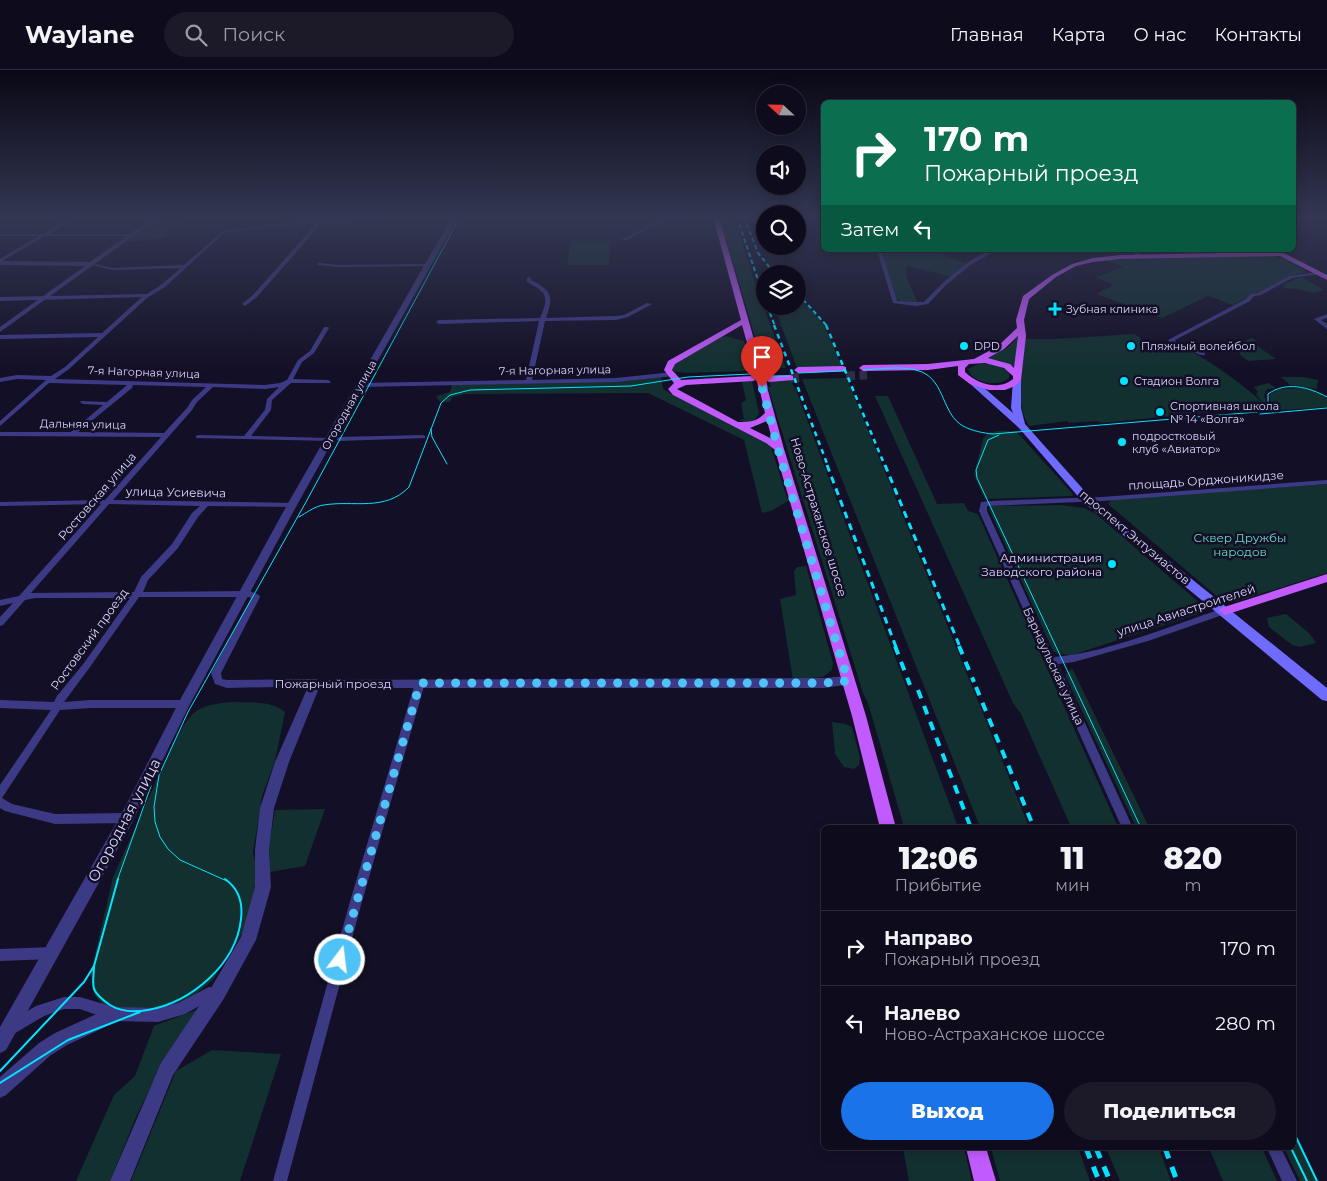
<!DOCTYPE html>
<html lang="ru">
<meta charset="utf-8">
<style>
:root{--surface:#0e0b1c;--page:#1c1929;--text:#f1f3f6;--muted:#9b9ba3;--line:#2e2b3b;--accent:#1a73e8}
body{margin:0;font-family:Montserrat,sans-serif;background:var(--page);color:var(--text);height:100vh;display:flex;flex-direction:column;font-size:19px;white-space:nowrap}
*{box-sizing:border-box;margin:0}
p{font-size:16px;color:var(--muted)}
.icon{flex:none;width:28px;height:28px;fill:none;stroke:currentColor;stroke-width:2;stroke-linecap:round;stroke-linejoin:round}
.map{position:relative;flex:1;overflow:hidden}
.drawer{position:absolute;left:821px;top:755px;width:475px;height:325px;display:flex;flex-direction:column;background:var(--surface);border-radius:8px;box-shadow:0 2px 12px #0003,0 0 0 1px var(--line)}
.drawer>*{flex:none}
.hud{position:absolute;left:821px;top:30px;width:475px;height:152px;border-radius:8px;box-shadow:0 2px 12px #0003,0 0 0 1px var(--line);background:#0b6e4f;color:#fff;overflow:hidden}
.needle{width:32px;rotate:292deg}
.controls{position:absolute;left:756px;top:15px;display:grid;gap:10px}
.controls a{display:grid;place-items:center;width:50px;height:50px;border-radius:50%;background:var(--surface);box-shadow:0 2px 12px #0003,0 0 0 1px var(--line);font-size:25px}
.pin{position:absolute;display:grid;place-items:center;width:42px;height:42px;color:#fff;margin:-51px -21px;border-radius:50% 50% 50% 0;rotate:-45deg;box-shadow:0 0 5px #0007}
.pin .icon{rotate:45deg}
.me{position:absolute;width:55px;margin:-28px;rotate:15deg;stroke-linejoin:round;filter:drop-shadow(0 0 4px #0008)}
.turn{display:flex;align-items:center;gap:18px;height:105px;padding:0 20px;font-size:22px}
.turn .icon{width:65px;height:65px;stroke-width:2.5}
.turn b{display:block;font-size:35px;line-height:42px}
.then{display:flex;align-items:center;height:48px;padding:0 20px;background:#0003;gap:10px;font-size:19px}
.eta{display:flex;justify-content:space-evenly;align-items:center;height:85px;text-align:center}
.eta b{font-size:30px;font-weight:800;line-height:35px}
.cta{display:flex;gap:10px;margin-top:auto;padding:10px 20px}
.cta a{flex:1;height:58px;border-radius:30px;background:var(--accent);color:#fff;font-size:20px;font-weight:800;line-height:58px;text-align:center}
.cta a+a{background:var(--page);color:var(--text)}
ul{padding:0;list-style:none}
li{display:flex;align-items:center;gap:15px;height:75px;padding:0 20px;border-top:1px solid var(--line)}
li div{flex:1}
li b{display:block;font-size:19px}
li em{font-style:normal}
header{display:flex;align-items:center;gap:30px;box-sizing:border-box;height:70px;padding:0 25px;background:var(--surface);border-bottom:1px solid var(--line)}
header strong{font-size:24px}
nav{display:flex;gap:28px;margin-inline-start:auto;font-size:18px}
.search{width:350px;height:45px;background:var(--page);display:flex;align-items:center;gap:12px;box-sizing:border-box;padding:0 18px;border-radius:28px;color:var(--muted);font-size:19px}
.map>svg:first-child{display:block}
.green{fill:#12302f}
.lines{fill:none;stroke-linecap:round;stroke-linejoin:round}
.primary-tunnel{stroke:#312d47;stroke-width:9;stroke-dasharray:9 4.5;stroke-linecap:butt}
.minor{fill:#3d3a85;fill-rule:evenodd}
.tertiary{fill:#3d3a85;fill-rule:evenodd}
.secondary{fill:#6f6bff;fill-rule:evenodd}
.primary{fill:#c25bff;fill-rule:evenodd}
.tram-far1{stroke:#00e5ff;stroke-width:1}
.tram{stroke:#00e5ff;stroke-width:2}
.rail-far4{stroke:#00e5ff;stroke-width:2;stroke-dasharray:4.5 3;stroke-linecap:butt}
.rail-far3{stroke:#00e5ff;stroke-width:2.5;stroke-dasharray:5 4.5;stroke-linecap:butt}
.rail-far2{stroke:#00e5ff;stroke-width:3;stroke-dasharray:7 5.5;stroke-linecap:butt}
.rail-far1{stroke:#00e5ff;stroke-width:4;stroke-dasharray:9 8;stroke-linecap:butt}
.rail{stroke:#00e5ff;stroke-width:5;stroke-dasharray:11 9;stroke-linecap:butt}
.primary-bridge{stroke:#c25bff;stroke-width:9}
.route{stroke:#4fc3f7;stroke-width:9;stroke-dasharray:0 16.2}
.poi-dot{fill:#00e5ff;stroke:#130f26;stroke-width:2}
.labels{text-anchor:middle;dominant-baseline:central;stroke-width:5;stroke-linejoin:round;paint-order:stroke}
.far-poi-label{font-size:11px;fill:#d9d4ff;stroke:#130f26;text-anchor:start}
.far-street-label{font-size:11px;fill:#d9d4ff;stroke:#130f26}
.street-label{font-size:12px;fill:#d9d4ff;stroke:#130f26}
.park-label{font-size:12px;fill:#5fe0c0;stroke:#130f26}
.poi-label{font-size:12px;fill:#d9d4ff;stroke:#130f26;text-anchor:end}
.near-street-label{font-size:15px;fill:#d9d4ff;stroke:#130f26}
</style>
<header>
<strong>Waylane</strong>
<div class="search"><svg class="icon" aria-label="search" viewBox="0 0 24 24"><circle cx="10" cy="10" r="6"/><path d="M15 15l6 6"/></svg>Поиск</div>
<nav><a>Главная</a><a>Карта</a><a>О нас</a><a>Контакты</a></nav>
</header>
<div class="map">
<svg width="1327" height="1111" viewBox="0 0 1327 1111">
<rect width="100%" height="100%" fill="#130f26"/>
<!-- green -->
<path class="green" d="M159 147H189L164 168 121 173Z
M720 147H734L756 216 786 298 766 299 763 294Z
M571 171H610L609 195H567Z
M881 180H931L966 193 950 206 906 196V206L918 233 900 231 896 228 885 198Z
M1273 186 1282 188 1307 202 1290 206 1258 223 1249 224 1248 227 1233 235 1208 226 1162 248 1096 224 1113 215 1096 207 1124 197 1105 190Z
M1301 207 1324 220 1313 223 1298 219 1282 218 1285 216 1283 215Z
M798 226 824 255 842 297 797 298 774 236H798Z
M1135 264 1156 280C1162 278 1170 277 1176 277 1194 277 1247 318 1262 332L1256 324 1258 322 1254 317 1268 313 1276 318 1267 319 1264 325 1267 336 1255 341 1235 342 1229 337 1227 338 1231 340 1101 353 1098 351 1069 353 1067 351 1029 356C1013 331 1023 297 1025 269H1056Z
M726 266 744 271 751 294 748 295 749 301 686 303 673 301 674 294 721 267Z
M1019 266 1015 297 1001 291 988 288 1008 277Z
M1251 268 1256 270 1253 273 1276 289 1248 291 1239 284 1241 283 1231 279Z
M978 294C989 293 1000 295 1009 302V308C999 317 972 314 968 299Z
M661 307 663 319C697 341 739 352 771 377L788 431 773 440 762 443 744 370 648 323 466 324 452 327 450 332C443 332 439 333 436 326L450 322 452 315 633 310Z
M1281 307H1303L1318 310 1317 319 1290 315Z
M846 308 850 316 1029 757H980L802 309Z
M790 309 796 320 958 757H904L868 633 863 623 768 317H771L769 310Z
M752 311 759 343 754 351 745 352 739 350 744 349 741 333 746 330 742 312Z
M1304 318 1315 321 1327 328V337L1268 341 1271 336 1270 324 1279 319Z
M875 326H888L937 434 964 433 968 441 978 444 1118 757H1071L1021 644 1013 633Z
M1016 361 1072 423 1073 426 985 429 974 405 983 369C989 358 1006 361 1016 361Z
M1327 414V503L1235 532H1228L1219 528 1108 434 1112 429Z
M1061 435 1084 438 1096 444 1201 534 1204 542 1072 585 1059 584 1053 581 989 439 990 436H993Z
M806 496 833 593 832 600 823 607 793 610 780 529 796 525 794 501 797 497Z
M1286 544 1310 564 1316 573 1300 577 1292 575 1269 557 1267 548Z
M1072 598 1149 757H1136L1065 605Z
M233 632C250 633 271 630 285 642L275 691 262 726 253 783 257 800 253 827 248 850 240 867 213 910 195 925 166 938 129 943 102 934 94 924 91 902 113 807 173 674C192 641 194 635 233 632Z
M832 652 845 654 852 657 860 687 859 695 854 699 844 697 835 684Z
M325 739 305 796 270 802 269 777 275 740Z
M196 940 198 942 160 998 136 1047 110 1111H76L114 1025 135 1006 154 956Z
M212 980 281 984 240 1111H131L176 1001Z
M1294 1060 1318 1111H1300L1284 1078H1294Z
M903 1078H964L972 1111H909Z
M991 1078H1078L1090 1111H1000Z
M1106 1078H1159L1171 1111H1120Z
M1209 1078H1262L1277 1111H1223Z"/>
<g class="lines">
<!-- primary-tunnel -->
<path class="primary-tunnel" d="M750 302 767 301
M846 306 867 305
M790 308 801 307"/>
<!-- minor -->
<path class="minor" d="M70 147H74L50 164H131L133 165 131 166H45L0 192V189L39 166H0V164H44Z
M387 147H392L384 150 321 154 257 227 245 236 242 234 243 233 253 225 316 154 277 156 224 163 165 217 147 228 69 299 55 309 265 315 280 313 287 310 298 290 310 281 324 257H328L329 258 314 283 302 292 293 309 328 310 331 312 330 313H291L272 330 271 340 251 366 328 368 330 369V371L196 368V366L198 365 244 366 265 340 267 329 279 317 265 319 213 317 197 332 192 340 113 430 295 433 296 435 292 437 208 436 198 447 178 478 148 510 143 522 250 521 259 525 260 527 221 603 222 609 227 610 315 609 318 610 320 613 318 616 227 618 215 614 211 603 251 528 249 527H139L90 597 64 632 90 630H184L187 631 189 634 187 637 184 638H90L60 640 2 728 12 734 55 744 127 743 131 744 132 748 131 752 127 753 55 754 5 741 0 738V715L51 640 0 638V630L54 632 57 626 84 593 130 528H35L25 530 3 555 0 556V547L13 533 0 536V530L19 526 101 434 0 436V432L105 430 161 367 0 366V362H71L103 335 83 334 80 332 81 331 107 332 127 315 49 313 0 356V351L46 310 17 309 0 312V308L17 305 51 306 65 297 98 267 0 269V265L102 263 142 227 0 231V227L147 224 161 215 181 198 112 200 89 194 91 193 112 198 184 195 223 161 277 154ZM133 315 206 317 192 330 187 338 164 363 78 362 132 318ZM109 434 200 436 192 443 172 474 141 507 134 522 31 523Z
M716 147 717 149 663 151 625 171 621 170 662 149Z
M877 180H881L897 231 916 232H924C939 216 975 180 997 180L969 196 945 216 928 234 916 236 893 233Z
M1131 180H1136L1142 186 1138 187Z
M320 193 339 195 427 194 429 195 427 196 339 197 318 195V193Z
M1318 202 1320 203V204L1292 208 1261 225 1254 226 1250 231 1175 270 1177 273 1205 283V285H1201L1173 275 1168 270 1246 229 1250 224 1258 223 1289 206Z
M529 207 531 208V210C552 221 554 226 546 248L616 246 624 245 647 233 652 234 628 247 616 250 545 251 532 310 616 308 673 302 676 304 673 306 616 312 360 317 357 315 360 313 526 310 539 251 439 254 436 252 439 250 540 248C549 227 548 223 527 212V208Z
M1327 244V248L1321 250 1327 254V259L1314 249Z
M423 365 425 366V368L339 371 336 369 339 367Z
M1327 410V414L1102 431 987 436V441L1054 587C1112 582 1170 555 1225 538L1229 541 1228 543 1148 571 1074 592 1058 594 1133 758H1122L979 441 981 432 991 431 1102 427Z
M420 609 423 610 425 613 361 835 287 1111H273L349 835 415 613 417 610Z
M52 877 56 879 58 883 56 887 52 889 0 891V879Z
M209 917 222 919 223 924 222 929 217 930H210L185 944 158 952 114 951 80 939H64L44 946 12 965 7 963 5 958 7 953 36 936 64 927H80L114 937 158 938 178 933Z
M1267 1078H1281L1297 1111H1282Z"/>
<!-- tertiary -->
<path class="tertiary" d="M154 147H160L0 262V257L85 196 0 195V191L90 192Z
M452 147H458L297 435 189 636 132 753 6 980 0 983V957L122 743 180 630 287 435Z
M848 606 852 608 854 611 852 614 824 618H319L289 692 274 738 269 780 271 817 256 870 223 930 173 1005 130 1111H110L161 993 211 918 241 867 255 817V780L260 738 275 692 311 610 824 608Z
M114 936 120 938 122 944 120 950 67 975 51 985 6 1025 0 1028V1007L39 973 55 963Z"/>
<!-- secondary -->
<path class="secondary" d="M1017 307 1021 310V338L1025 354 1090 427 1327 618V631L1322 630 1082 431 1019 358 967 311 974 309 1013 343 1011 338 1013 310Z"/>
<!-- primary -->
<path class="primary" d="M713 147H719L761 294 757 296 753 294 742 255 675 294 672 300 681 310 751 306 755 309 754 311 686 315 677 319 738 352C750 352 757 352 765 343L759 317 763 314 767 317 784 379 866 646 896 758H880L852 646 775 380 766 373 673 325 668 319 674 313 664 300 668 291 741 250ZM767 351 772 369 750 358Z
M1270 180H1278L1327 205V210L1280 186 1120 189 1093 192 1076 196 1056 207 1029 229 1024 250 1026 266 1021 310 1015 316 1005 320H989L970 314 958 305V296L928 300 863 301 859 298 863 295 928 294 974 289 998 276 1017 258 1016 250 1023 226 1052 205 1072 194 1093 188 1120 185 1272 182ZM1018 266 1014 298 1010 294 988 288 1004 279ZM985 293 1004 298 1013 306V309C999 321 977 314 965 302V298L969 294Z
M843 296 846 297V301L798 303 794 300 798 297Z
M790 305 793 306V310L769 312 765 309 769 306Z
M1327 504V512L1225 545 1219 541 1221 538Z
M966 1078H986L996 1111H974Z"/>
<!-- tram-far1 -->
<path class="tram-far1" d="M864 300C883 299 904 295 922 302 945 312 942 344 963 356 972 361 983 363 993 364L1257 342 1268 338V324C1286 311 1309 317 1327 327
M799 303 844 301
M768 306H789
M1260 344 1327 338
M431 359 432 367 447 394
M999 365 988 370 976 400 977 408 1141 758
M299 447C306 443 315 436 324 435 353 430 385 442 409 417L441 333 450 325 470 320 631 316 688 307 750 304
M117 811 151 716
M227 811 180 790 168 779 160 767 155 752 154 737 159 705 188 642 306 432 460 147"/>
<!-- tram -->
<path class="tram" d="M94 896C94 904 92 912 94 919 97 926 104 931 110 935 121 942 136 942 148 940 191 932 236 895 241 849 243 833 239 819 225 809
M0 1001 84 912 94 896 118 809
M0 1013 68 970 140 942
M1294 1063 1317 1111
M1291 1078 1307 1111"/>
<!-- rail-far4 -->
<path class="rail-far4" d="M737 147 765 231
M744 147 758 183 775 204
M798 224 827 256
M767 236 775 256"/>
<!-- rail-far3 -->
<path class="rail-far3" d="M774 255 828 396
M826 255 885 396"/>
<!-- rail-far2 -->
<path class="rail-far2" d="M827 395 896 577
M885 395 960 577"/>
<!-- rail-far1 -->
<path class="rail-far1" d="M895 576 910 615
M959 576 974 612
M976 617 1034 758
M918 620 971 758"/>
<!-- rail -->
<path class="rail" d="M1086 1078 1099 1111
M1096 1078 1110 1111
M1165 1078 1177 1111"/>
<!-- primary-bridge -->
<path class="primary-bridge" d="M757 294 763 317"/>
</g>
<!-- sky -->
<linearGradient id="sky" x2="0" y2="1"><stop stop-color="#0a0815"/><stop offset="0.49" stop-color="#333752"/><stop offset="1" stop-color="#333752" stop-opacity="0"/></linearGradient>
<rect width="1327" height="302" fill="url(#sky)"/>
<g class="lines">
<!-- route -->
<path class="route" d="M340 890 420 613H824L848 611 778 379 762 317"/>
</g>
<!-- markers -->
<g class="poi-dot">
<path d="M1052.5 231.5h5v5h5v5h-5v5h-5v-5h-5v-5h5z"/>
<circle cx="964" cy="276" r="5"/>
<circle cx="1131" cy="276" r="5"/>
<circle cx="1124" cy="311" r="5"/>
<circle cx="1160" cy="342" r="5"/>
<circle cx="1122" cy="372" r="5"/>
<circle cx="1112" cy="494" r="5"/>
</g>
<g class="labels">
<!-- far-poi labels -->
<g class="far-poi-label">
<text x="1066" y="239">Зубная клиника</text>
<text x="974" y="276">DPD</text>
<text x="1141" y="276">Пляжный волейбол</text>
<text x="1134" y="311">Стадион Волга</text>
<text x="1170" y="336">Спортивная школа<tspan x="1170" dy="13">№ 14 «Волга»</tspan></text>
<text x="1132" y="366">подростковый<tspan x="1132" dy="13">клуб «Авиатор»</tspan></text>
</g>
<!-- far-street labels -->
<g class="far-street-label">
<text transform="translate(555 300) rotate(-1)">7-я Нагорная улица</text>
<text transform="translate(144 302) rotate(2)">7-я Нагорная улица</text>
<text transform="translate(349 335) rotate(-61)">Огородная улица</text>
<text transform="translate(83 354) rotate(1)">Дальняя улица</text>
</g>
<!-- street labels -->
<g class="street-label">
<text transform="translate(1206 410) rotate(-4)">площадь Орджоникидзе</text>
<text transform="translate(176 422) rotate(1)">улица Усиевича</text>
<text transform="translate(97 426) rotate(-49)">Ростовская улица</text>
<text transform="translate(819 447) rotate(73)">Ново-Астраханское шоссе</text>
<text transform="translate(1135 467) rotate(40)">проспект Энтузиастов</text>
<text transform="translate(1186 540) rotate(-18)">улица Авиастроителей</text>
<text transform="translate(89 569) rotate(-54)">Ростовский проезд</text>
<text transform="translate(1054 596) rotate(65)">Барнаульская улица</text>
<text x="333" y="613">Пожарный проезд</text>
</g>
<!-- park labels -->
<g class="park-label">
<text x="1240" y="467">Сквер Дружбы<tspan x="1240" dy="14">народов</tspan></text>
</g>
<!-- poi labels -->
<g class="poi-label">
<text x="1102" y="487">Администрация<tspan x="1102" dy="14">Заводского района</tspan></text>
</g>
<!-- near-street labels -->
<g class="near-street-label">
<text transform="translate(124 750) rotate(-62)">Огородная улица</text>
</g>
</g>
</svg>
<div class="controls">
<a><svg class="needle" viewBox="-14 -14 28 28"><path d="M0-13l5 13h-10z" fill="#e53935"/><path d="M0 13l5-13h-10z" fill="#9b9ba3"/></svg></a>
<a><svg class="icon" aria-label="sound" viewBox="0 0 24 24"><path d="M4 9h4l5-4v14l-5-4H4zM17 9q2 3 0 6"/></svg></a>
<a><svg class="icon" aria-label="search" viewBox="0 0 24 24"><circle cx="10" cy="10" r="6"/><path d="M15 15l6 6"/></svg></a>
<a><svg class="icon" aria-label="layers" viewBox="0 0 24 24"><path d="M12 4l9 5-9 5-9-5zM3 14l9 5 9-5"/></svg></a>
</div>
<div class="pin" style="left:762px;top:317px;background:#d93025"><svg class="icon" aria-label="arrive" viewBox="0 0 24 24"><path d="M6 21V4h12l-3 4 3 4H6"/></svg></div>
<svg class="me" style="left:340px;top:890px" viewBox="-20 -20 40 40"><circle r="17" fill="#4fc3f7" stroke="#fff" stroke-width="3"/><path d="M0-11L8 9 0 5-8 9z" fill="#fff"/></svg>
<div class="hud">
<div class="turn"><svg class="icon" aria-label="right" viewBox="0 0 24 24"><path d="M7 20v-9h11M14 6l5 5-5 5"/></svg><div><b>170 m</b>Пожарный проезд</div></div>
<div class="then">Затем<svg class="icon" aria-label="left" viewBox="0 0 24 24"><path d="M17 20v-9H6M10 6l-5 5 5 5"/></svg></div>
</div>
<section class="drawer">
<div class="eta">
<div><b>12:06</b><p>Прибытие</p></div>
<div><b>11</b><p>мин</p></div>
<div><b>820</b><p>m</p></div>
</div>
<ul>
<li><svg class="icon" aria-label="right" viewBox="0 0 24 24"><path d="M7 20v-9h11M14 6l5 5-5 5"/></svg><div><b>Направо</b><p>Пожарный проезд</p></div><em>170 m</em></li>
<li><svg class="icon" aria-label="left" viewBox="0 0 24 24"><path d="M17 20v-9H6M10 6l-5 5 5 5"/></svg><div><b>Налево</b><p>Ново-Астраханское шоссе</p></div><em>280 m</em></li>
</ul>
<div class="cta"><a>Выход</a><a>Поделиться</a></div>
</section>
</div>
